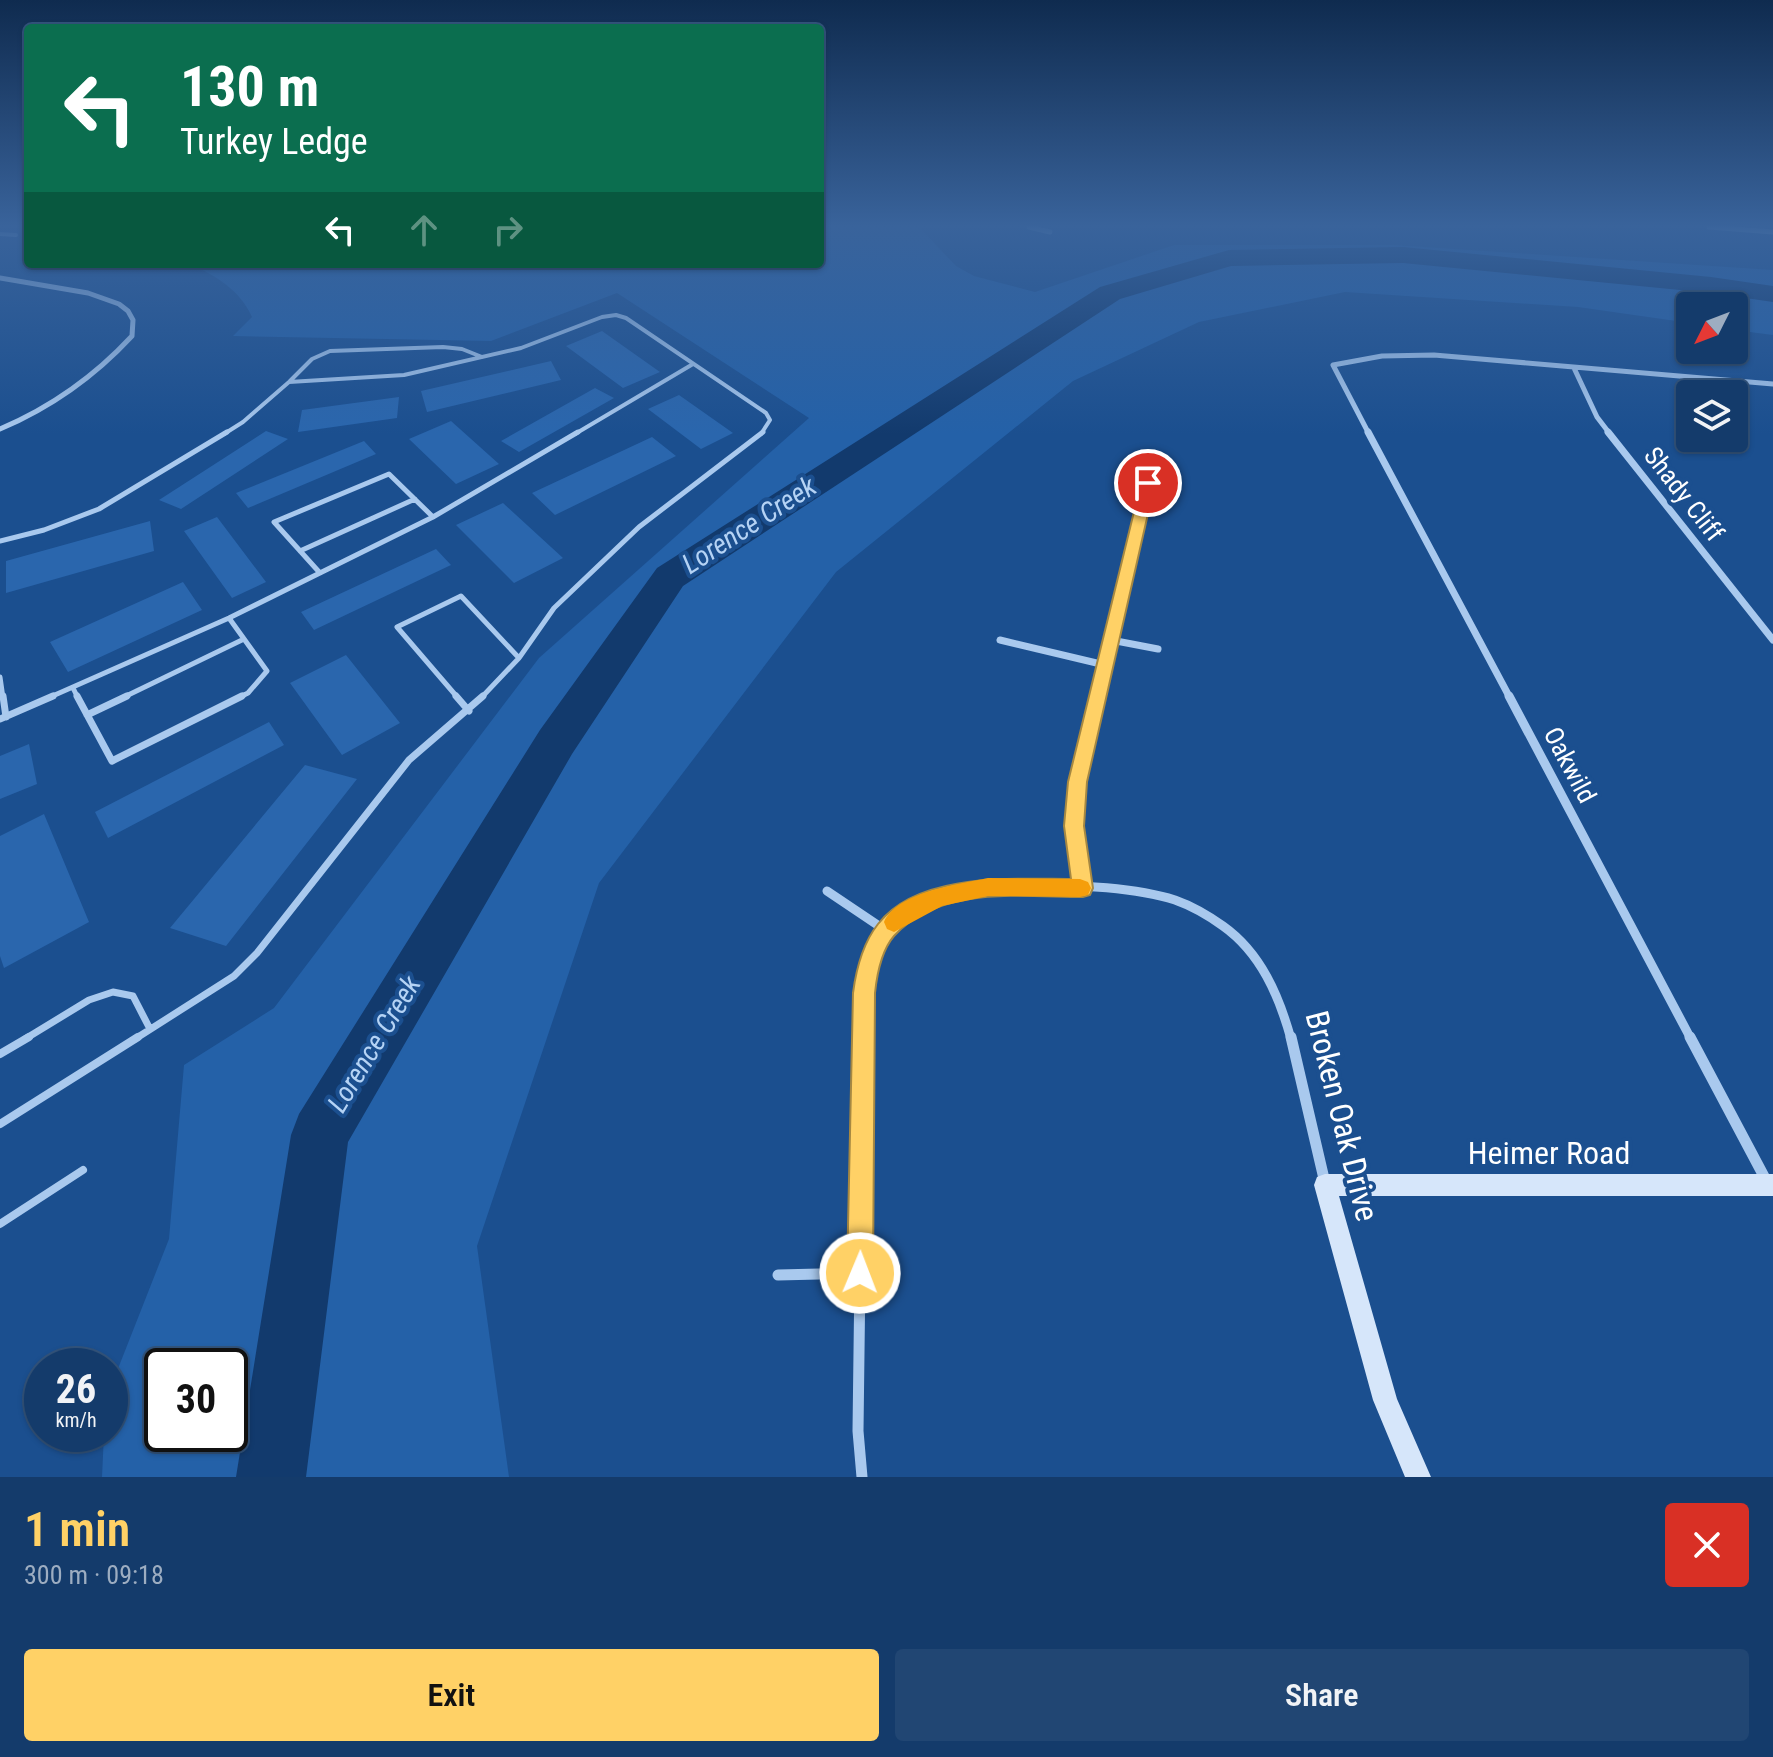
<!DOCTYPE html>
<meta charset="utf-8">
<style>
:root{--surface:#143b6b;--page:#214673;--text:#f1f3f6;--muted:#9dadc1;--line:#33557e;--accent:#ffd166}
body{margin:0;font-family:"Roboto Condensed",sans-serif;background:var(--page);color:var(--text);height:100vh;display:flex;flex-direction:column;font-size:30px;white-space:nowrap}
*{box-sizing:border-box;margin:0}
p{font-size:26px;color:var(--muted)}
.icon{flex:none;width:44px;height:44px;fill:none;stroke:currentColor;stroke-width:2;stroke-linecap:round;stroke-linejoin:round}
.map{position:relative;height:1477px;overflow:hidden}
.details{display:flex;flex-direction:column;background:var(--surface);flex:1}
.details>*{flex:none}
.hud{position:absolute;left:24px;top:24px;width:800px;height:244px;border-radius:8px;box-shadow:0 2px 6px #0004,0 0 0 2px var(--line);background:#0b6e4f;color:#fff;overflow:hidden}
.needle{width:52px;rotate:228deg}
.controls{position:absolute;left:1676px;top:292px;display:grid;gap:16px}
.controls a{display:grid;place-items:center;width:72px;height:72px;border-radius:8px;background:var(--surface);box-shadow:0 2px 6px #0004,0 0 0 2px var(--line);font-size:40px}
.speed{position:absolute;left:24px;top:1348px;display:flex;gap:16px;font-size:40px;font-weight:700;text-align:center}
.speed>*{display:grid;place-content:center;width:104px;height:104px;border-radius:50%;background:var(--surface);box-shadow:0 2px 6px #0004,0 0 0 2px var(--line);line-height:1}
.speed small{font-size:20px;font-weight:400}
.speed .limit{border:4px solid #111;border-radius:12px;background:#fff;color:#111}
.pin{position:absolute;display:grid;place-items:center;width:68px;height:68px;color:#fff;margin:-34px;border:4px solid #fff;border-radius:50%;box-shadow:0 2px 8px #0007}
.me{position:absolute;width:88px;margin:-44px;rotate:1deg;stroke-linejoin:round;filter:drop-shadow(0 0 6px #0008)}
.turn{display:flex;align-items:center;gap:28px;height:168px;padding:0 24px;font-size:36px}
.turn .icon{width:104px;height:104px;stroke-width:2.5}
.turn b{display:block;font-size:56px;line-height:68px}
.lanes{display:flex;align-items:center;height:76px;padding:0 24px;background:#0003;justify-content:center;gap:40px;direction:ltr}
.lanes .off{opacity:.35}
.round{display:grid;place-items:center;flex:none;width:84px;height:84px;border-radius:8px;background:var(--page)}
.summary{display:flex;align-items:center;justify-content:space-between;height:136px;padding:0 24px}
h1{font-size:48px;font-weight:600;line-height:60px;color:var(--accent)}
.cta{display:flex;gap:16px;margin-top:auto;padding:16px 24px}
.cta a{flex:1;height:92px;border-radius:8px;background:var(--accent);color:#111;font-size:32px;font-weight:600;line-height:92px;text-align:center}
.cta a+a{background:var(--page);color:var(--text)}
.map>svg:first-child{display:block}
.green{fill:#2461a8;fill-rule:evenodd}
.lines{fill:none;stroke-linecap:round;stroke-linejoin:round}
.river{fill:#123a6d;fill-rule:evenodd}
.building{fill:#2a66ad}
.lane-far3{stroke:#a9c9ee;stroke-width:4}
.lane-far2{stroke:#a9c9ee;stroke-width:5}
.lane-far1{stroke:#a9c9ee;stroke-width:7}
.lane{stroke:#a9c9ee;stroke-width:8}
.street-far3{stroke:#a9c9ee;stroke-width:5}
.street-far2{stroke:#a9c9ee;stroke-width:7}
.street-far1{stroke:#a9c9ee;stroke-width:9}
.street{stroke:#a9c9ee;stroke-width:11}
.secondary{fill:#d6e6fa;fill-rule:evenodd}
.route{fill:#ffd166;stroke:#a68842;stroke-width:2}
.slow{fill:#f59e0b}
.labels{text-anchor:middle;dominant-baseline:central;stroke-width:8;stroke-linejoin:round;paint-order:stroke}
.street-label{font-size:26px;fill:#fff;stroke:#1b4f8f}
.water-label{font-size:28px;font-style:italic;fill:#b5d3f5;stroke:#1b4f8f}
.near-street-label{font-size:32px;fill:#fff;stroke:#1b4f8f}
</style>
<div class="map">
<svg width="1773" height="1477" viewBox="0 0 1773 1477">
<rect width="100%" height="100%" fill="#1b4f8f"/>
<!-- green -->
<path class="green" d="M820 227H919L956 266 974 276 1035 292 1174 245H1394L1773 270V335L1734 330V306H1690V323L1578 307 1345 292 1199 322 1073 381 836 572 599 883 477 1246 509 1477H102L104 1434H110V1389L169 1239 184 1065 274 1008 539 658 809 418 617 293 491 341 233 336 252 317C240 290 217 277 191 264H820ZM162 1366H230V1434H162Z"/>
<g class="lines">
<!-- river -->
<path class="river" d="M1403 247 1711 277 1773 286V302L1711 293 1403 263 1231 266 1120 299 683 586 572 754 348 1142 306 1477H236L291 1135 299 1114 540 730 657 568 1100 287 1229 250Z"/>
</g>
<!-- building -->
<path class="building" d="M602 331 660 372 623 388 566 346Z
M551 361 561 380 427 412 421 391Z
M595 388 614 398 519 452 501 441Z
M679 395 733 433 701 449 648 409Z
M399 397 397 418 298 432 302 410Z
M451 421 499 464 456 484 409 439Z
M266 431 288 439 181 509 159 500Z
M652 437 676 456 555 515 532 493Z
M364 441 376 454 248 508 236 493Z
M503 503 563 558 514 583 456 525Z
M217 517 266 582 232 598 184 531Z
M150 521 154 551 6 593V561Z
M436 549 451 565 314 630 301 612Z
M183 582 202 610 68 672 50 642Z
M346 655 400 723 342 755 290 683Z
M269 722 284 745 108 838 95 812Z
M29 744 37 784 0 799V756Z
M305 765 357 779 226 946 170 928Z
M44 814 89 922 4 968 0 956V836Z"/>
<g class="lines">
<!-- lane-far3 -->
<path class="lane-far3" d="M0 234 16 235
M290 381 312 359 330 351 443 347 462 349 482 357
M224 434 243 422 289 382 404 375 521 348 602 317 616 315 626 318 766 413 770 420 761 434
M575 434 693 364"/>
<!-- lane-far2 -->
<path class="lane-far2" d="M0 541 44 530 99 509 227 432
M300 551 415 499
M320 573 274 522 389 474 433 517
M229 618 267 671 248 693 238 698
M0 677 3 698
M73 688 78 698
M48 698 229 618 433 517 578 432
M122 698 244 639
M458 698 397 627 461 596 519 658
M481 698 519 658 554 608 639 527 763 432"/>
<!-- lane-far1 -->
<path class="lane-far1" d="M3 696 6 717
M77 696 112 761 242 696
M456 696 469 711
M87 715 127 696
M0 719 53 696
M25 1039 89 1000 113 992 133 996 150 1029
M135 1039 234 976 257 953 409 760 483 696"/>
<!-- lane -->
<path class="lane" d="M0 1054 29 1037
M0 1124 138 1037
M0 1224 83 1170"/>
<!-- street-far3 -->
<path class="street-far3" d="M1029 227 1050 232
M1709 227 1773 232
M0 278 88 293 119 304 128 311 133 320 132 336C94 377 52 407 0 429
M1574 368 1597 417 1610 434
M1369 434 1333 365 1382 356 1434 355 1773 384"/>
<!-- street-far2 -->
<path class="street-far2" d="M1368 432 1510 698
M1608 432 1773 640
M1000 640 1105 665
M1111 640 1158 649
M1097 698 1148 483"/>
<!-- street-far1 -->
<path class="street-far1" d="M1509 696 1691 1039
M1083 888 1074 826 1077 782 1097 696
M827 891 885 930
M863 1039C864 1006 861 967 880 938 923 872 1108 879 1175 900 1192 906 1209 916 1223 926 1261 953 1279 996 1291 1039"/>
<!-- street -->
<path class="street" d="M1291 1037 1325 1183
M1690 1037 1767 1182
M778 1275 860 1273
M862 1477 858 1431 863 1037"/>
<!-- secondary -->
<path class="secondary" d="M1325 1174H1773V1196H1339L1397 1399 1431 1477H1405L1373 1400 1314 1185 1317 1177Z"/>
</g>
<!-- sky -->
<linearGradient id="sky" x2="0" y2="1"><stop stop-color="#0f2b4f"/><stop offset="0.52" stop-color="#39639b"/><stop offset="1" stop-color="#39639b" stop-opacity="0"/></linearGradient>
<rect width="1773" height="434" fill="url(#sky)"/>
<!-- route -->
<path class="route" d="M1148 479 1155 483 1087 782 1084 826 1093 888 1090 895 1083 897C1022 897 940 885 894 936 881 951 877 974 875 993L873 1273 869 1283 860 1286 851 1283 847 1273 853 993C856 970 863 943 878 924 918 872 1013 879 1071 879L1064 826 1068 782 1141 483Z"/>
<!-- slow -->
<path class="slow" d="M988 878 1080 879 1088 882 1091 888 1088 895 1080 897 988 896 942 906 894 932 887 929 884 922C897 892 959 884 988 878Z"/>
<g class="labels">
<!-- street labels -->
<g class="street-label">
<text transform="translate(1684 494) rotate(52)">Shady Cliff</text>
<text transform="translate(1570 765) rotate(62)">Oakwild</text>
</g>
<!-- water labels -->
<g class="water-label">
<text transform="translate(749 525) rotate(-33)">Lorence Creek</text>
<text transform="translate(374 1044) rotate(-59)">Lorence Creek</text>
</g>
<!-- near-street labels -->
<g class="near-street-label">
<text transform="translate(1342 1116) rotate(76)">Broken Oak Drive</text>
<text x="1549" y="1153">Heimer Road</text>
</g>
</g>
</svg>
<div class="controls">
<a><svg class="needle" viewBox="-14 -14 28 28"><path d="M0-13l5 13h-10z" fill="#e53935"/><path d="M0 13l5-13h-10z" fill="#9dadc1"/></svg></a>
<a><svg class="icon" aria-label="layers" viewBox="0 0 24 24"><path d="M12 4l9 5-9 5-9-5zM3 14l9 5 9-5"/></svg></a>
</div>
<div class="speed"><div>26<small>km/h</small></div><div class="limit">30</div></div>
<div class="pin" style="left:1148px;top:483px;background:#d93025"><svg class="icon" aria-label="arrive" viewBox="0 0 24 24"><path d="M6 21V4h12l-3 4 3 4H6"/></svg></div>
<svg class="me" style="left:860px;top:1273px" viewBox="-20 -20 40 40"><circle r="17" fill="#ffd166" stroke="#fff" stroke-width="3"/><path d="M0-11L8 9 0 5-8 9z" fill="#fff"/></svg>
<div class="hud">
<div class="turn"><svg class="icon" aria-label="left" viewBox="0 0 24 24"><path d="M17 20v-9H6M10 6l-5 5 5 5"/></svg><div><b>130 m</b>Turkey Ledge</div></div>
<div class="lanes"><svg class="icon" aria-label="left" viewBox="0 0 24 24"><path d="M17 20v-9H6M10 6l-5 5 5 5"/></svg><svg class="icon off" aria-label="ahead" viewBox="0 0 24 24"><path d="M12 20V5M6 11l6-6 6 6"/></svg><svg class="icon off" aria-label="right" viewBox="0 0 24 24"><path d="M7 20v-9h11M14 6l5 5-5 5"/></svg></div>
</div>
</div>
<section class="details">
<div class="summary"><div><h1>1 min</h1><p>300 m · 09:18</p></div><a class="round" style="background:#d93025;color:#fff"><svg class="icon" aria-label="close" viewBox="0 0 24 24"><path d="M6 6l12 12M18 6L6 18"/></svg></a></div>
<div class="cta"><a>Exit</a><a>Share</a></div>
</section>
